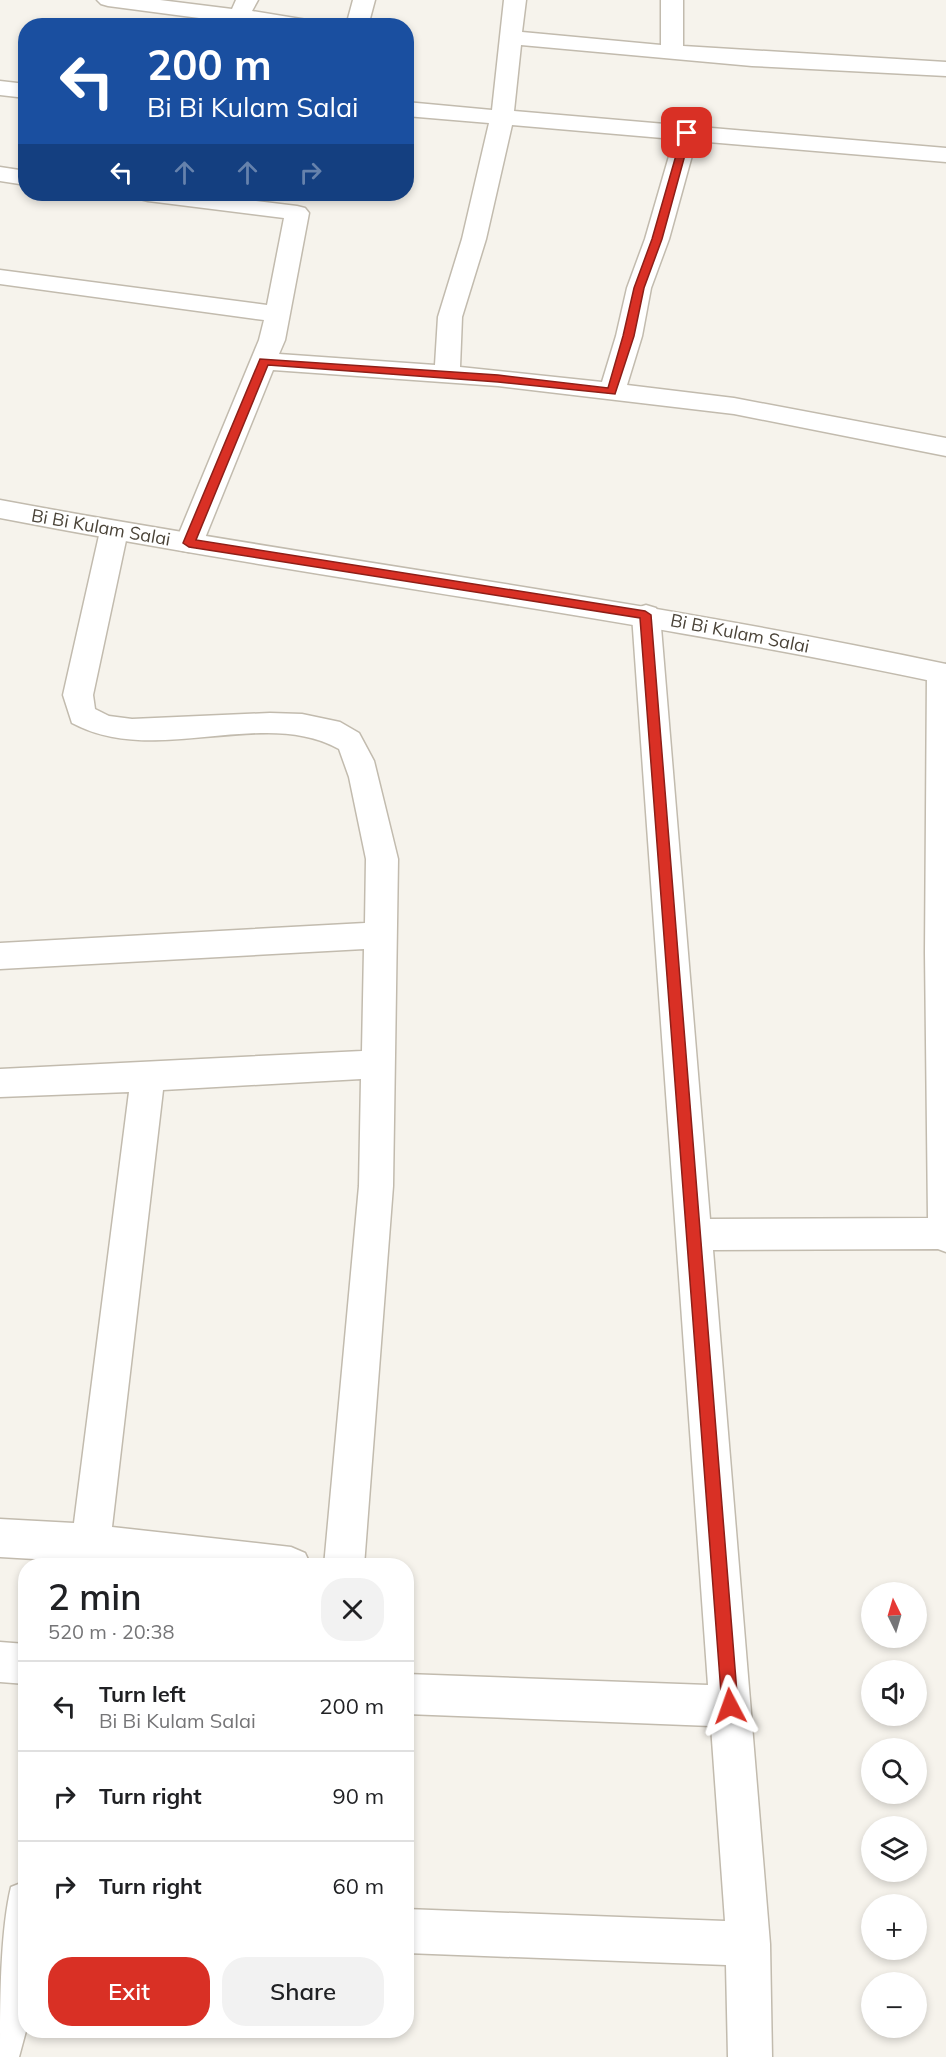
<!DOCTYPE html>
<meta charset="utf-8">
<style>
:root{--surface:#fff;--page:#f2f2f2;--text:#202124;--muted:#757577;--line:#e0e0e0;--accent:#d93025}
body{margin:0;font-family:Mulish,sans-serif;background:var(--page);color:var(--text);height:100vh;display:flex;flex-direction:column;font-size:22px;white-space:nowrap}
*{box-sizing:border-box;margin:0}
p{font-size:20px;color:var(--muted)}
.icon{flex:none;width:33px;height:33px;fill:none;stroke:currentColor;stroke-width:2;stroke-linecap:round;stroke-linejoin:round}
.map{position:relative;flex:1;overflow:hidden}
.panel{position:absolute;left:18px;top:1558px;width:396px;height:480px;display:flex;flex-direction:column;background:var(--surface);border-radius:24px;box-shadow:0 3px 9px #0003}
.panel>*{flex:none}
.top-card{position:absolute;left:18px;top:18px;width:396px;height:183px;border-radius:24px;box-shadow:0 3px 9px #0003;background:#1a4fa0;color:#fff;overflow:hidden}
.needle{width:39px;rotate:355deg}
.tools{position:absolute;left:861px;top:1582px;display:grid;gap:12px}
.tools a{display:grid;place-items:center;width:66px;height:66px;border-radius:50%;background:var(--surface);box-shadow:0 3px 9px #0003;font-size:30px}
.pin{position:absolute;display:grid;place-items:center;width:51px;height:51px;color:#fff;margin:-26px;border-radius:12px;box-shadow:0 3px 9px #0006}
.me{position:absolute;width:66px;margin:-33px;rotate:356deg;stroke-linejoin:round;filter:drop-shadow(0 0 4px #0008)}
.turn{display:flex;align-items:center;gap:21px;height:126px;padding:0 30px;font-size:27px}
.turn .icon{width:78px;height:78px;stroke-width:2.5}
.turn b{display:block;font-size:42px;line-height:51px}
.lanes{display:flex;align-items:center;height:57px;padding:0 30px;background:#0003;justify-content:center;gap:30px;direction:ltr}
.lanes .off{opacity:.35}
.round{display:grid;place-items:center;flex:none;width:63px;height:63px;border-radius:24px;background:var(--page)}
.summary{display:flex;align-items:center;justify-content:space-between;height:102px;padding:0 30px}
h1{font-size:36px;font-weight:600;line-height:45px}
.button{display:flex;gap:12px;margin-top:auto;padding:12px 30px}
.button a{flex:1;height:69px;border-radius:24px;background:var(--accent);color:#fff;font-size:24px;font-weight:600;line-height:69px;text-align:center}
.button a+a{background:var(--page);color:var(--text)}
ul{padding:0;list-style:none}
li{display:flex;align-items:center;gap:18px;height:90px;padding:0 30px;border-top:2px solid var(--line)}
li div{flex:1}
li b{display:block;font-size:22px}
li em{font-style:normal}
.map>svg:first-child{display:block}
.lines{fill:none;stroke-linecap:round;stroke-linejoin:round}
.minor-casing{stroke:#c2bbae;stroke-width:3}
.tertiary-casing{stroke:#c2bbae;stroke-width:3}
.minor{fill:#fff;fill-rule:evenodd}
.tertiary{fill:#fff;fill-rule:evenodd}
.route{fill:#d93025;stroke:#8d1f18;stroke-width:1.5}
.labels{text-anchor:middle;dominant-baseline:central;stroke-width:4.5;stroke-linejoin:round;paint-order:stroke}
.street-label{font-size:18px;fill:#4b4439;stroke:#fff}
</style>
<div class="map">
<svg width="946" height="2057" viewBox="0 0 946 2057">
<rect width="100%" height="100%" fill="#f6f3ec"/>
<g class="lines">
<!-- minor casing -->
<g class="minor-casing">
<path id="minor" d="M97 0H160L232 9 236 0H258L252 11 307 20 315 21 317 26H260L108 6 101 4Z
M353 0H375L368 26H346Z
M504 0H526L522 32 661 45V0H683V46L946 62V76L752 66 521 45 514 111 946 148V162L696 141 669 239 651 288 642 336 627 385 734 398 946 438V456L734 414 498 386 273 370 203 543 199 550 189 552 179 550 175 543 259 340 264 320 0 284V270L267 305 284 218 148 201 140 199 136 194H199L297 206 305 208 309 213 285 340 279 354 435 365 438 317 462 239 489 123 406 116V102L492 110ZM512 125 674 139 645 239 627 288 616 336 602 382 460 367 462 317 486 239Z
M0 81 26 84V98L0 95Z
M0 167 26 171V185L0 181Z
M114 522 124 524 128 531 93 695 95 709 109 716 132 719 270 713 302 714 340 722 359 733 374 761 398 859 393 1186 364 1566H324L359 1186 361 1079 163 1090 112 1527 291 1547 305 1553 311 1566 108 1564V1566H68L69 1561 0 1557V1519L74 1523 129 1092 0 1097V1069L362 1051 364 949 0 969V943L365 923 366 859 349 777 339 749C263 706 156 768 72 723L63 695 100 531 104 524Z
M646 605 656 608 660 615 710 1219 928 1218 925 953 927 673 931 666 946 664V1252L938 1249 713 1250 770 1944 772 2057H728L726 1965 406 1953V1909L725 1921 711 1726 406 1714V1674L708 1685 632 615 636 608Z
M0 1642 26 1644V1684L0 1682Z
M26 1881V2031L19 2057H0C0 2006 0 1933 11 1887Z"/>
</g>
<!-- tertiary casing -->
<g class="tertiary-casing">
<path id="tertiary" d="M0 500C315 559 633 597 946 664V684C633 617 315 579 0 518Z"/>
</g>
<!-- minor -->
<use href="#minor" class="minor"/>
<!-- tertiary -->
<use href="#tertiary" class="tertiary"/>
</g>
<!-- route -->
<path class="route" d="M683 131 691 133 662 239 644 288 634 336 615 394 498 382 268 365 196 540 645 611 651 615 738 1706 736 1712 730 1715 724 1712 722 1706 640 618 189 547 183 543 260 359 498 375 608 388 623 336 634 288 652 239Z"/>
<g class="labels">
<!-- street labels -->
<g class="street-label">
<text transform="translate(101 527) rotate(10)">Bi Bi Kulam Salai</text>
<text transform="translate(740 633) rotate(11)">Bi Bi Kulam Salai</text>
</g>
</g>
</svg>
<div class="tools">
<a><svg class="needle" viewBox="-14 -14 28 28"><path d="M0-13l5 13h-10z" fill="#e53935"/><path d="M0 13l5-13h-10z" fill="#757577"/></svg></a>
<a><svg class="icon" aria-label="sound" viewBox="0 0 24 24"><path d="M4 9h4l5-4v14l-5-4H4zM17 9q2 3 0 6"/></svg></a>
<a><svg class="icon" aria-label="search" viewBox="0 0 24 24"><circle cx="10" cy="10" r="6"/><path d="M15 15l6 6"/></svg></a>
<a><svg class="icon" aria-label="layers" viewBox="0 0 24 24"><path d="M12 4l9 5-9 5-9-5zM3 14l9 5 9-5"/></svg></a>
<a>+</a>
<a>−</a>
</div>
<div class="pin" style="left:687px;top:133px;background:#d93025"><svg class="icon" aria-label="arrive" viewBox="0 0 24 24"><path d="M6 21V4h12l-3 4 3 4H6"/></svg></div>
<svg class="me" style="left:730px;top:1706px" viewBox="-20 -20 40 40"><path d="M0-17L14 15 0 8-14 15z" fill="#d93025" stroke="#fff" stroke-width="4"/></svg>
<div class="top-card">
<div class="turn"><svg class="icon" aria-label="left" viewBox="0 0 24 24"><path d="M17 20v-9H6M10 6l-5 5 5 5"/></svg><div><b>200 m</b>Bi Bi Kulam Salai</div></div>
<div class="lanes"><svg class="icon" aria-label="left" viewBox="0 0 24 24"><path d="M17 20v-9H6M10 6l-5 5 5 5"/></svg><svg class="icon off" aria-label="ahead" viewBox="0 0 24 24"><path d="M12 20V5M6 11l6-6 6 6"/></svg><svg class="icon off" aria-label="ahead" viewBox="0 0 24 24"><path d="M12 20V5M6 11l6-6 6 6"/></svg><svg class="icon off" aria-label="right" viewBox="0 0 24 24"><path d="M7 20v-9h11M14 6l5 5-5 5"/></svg></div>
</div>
<section class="panel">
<div class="summary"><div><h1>2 min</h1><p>520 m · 20:38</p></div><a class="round"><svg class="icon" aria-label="close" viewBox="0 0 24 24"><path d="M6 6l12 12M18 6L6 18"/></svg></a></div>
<ul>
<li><svg class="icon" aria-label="left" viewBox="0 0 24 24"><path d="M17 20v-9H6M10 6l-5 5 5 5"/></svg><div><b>Turn left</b><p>Bi Bi Kulam Salai</p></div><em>200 m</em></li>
<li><svg class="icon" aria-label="right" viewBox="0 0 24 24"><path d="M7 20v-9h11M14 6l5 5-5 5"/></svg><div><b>Turn right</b></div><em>90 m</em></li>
<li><svg class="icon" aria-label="right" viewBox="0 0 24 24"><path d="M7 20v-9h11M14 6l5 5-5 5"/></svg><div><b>Turn right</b></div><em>60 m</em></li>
</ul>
<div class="button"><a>Exit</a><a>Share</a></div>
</section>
</div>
